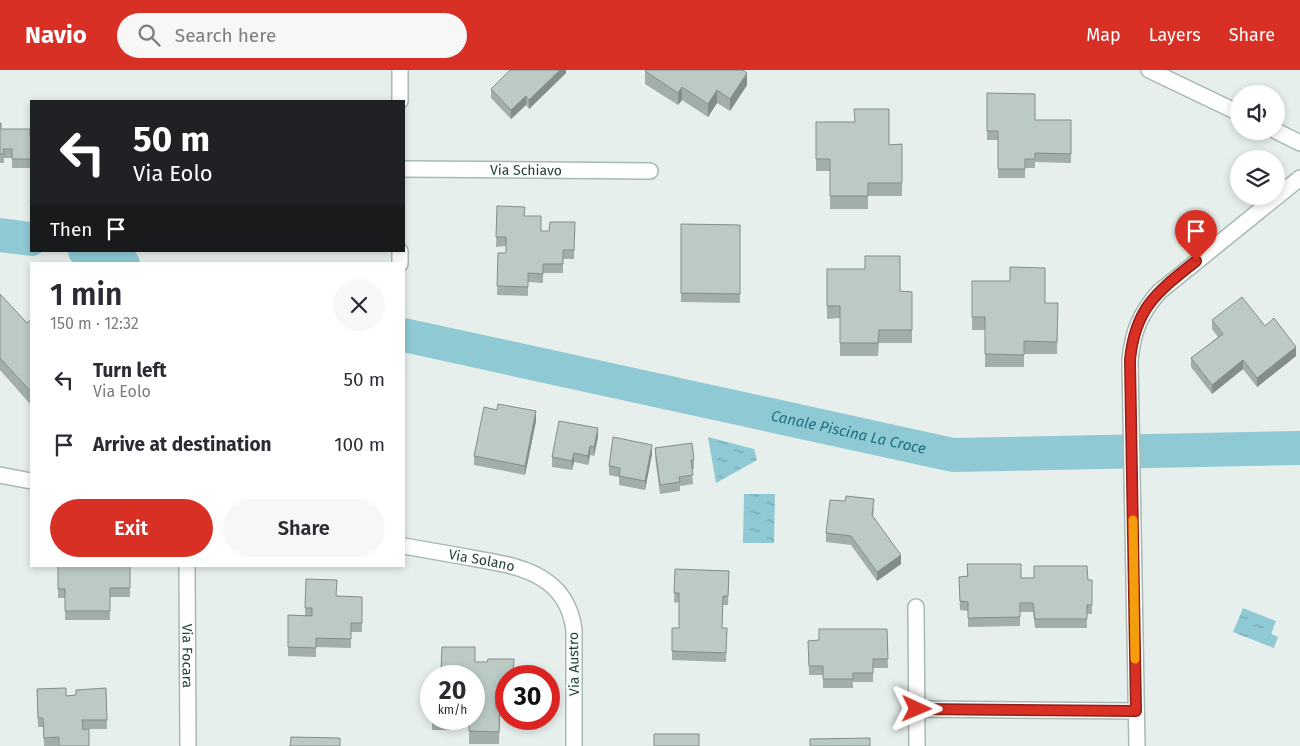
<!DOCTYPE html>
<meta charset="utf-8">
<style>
:root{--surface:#fff;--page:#f7f7f7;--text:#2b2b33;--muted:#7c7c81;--accent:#d93025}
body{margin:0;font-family:"Fira Sans",sans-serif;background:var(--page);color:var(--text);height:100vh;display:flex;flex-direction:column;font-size:19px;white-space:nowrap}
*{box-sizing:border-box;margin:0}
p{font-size:16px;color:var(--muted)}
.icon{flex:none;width:28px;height:28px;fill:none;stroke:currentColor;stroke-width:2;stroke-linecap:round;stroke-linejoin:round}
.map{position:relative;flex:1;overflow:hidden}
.side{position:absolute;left:30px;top:192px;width:375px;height:305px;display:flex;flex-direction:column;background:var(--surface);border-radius:0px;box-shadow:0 2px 8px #0003}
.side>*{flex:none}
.hud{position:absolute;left:30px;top:30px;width:375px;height:152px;border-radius:0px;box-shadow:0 2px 8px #0003;background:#202124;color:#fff;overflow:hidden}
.buttons{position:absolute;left:1230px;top:15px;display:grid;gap:10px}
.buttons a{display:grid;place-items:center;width:55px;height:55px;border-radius:50%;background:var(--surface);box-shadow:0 2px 8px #0003;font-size:25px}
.speed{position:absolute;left:420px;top:595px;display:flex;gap:10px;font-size:25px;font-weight:700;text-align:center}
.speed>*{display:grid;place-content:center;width:65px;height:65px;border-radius:50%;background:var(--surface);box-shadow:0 2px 8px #0003;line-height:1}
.speed small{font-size:12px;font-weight:400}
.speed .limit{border:8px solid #d22;background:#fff;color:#111}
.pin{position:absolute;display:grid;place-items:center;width:42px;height:42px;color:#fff;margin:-51px -21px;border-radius:50% 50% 50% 0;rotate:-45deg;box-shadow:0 0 5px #0007}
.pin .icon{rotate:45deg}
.me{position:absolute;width:55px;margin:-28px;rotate:91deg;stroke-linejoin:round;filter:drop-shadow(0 0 4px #0008)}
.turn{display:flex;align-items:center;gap:18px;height:105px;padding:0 20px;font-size:22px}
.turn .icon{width:65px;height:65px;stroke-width:2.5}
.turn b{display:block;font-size:35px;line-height:42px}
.then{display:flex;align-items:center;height:48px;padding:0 20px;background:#0003;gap:10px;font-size:19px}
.round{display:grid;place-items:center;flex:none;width:52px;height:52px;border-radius:26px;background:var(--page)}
.headline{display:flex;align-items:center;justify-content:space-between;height:85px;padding:0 20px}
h1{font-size:30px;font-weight:600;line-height:38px}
.button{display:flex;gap:10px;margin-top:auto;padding:10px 20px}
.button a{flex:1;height:58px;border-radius:30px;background:var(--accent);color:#fff;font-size:20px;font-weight:600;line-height:58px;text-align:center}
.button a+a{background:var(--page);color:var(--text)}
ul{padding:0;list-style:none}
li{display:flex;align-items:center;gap:15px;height:65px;padding:0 20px}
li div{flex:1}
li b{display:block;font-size:19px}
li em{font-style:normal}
header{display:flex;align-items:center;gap:30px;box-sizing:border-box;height:70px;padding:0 25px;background:var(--accent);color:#fff}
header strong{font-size:24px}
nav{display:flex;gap:28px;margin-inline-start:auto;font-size:18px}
.search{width:350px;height:45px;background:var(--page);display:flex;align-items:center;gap:12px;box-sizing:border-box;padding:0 18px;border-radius:28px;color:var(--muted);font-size:19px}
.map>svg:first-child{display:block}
.water{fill:url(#water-ripples)}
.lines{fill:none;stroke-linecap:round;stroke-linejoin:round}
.canal{stroke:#8ec9d4;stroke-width:34}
.street-casing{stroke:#a8b8b2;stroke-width:18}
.street{stroke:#fff;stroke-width:15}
.wall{fill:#a1aea9}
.shaded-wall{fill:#838d89}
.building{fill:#bbcac4;stroke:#838d89}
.route-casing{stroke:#8d1f18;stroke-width:12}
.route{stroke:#d93025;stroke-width:9}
.slow{stroke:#f59e0b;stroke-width:9}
.labels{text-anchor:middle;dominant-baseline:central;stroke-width:4.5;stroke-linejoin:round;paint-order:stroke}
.street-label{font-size:14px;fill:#24423a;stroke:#f7fbf9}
.water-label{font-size:15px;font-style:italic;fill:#1c6f80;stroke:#f7fbf9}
</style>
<header>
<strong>Navio</strong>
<div class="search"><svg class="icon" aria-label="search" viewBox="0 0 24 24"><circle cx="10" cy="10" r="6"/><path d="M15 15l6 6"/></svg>Search here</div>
<nav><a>Map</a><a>Layers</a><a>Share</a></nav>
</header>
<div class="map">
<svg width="1300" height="676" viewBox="0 0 1300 676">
<defs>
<pattern id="water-ripples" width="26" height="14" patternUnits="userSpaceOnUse" patternTransform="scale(1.25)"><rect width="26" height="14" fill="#8ec9d4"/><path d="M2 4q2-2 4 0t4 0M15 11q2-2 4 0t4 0" fill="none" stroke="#74a5ad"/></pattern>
</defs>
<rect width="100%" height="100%" fill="#e6efeb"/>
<!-- water -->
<path class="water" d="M708 367 754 379 757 390 716 413Z
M744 424H775L774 473H743Z
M1243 538 1276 551 1271 564 1278 567 1274 578 1233 562Z"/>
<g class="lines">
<!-- canal -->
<g class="canal">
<path d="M0 165 31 169"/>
<path d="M85 181 123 194"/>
<path id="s1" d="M404 265 953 385 1300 378"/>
</g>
<!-- street casing -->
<g class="street-casing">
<g id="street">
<path d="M1149 0 1239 43"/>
<path d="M400 31V0"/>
<path d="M1276 61 1300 73"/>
<path id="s2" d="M404 99 650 101"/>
<path d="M400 194V181"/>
<path d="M0 405 31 411"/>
<path id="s3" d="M404 476C426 480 449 484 472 488 519 496 567 504 574 560V676"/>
<path id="s4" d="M187 496 188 676"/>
<path d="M916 537 917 676"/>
<path d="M917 639 1136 641"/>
<path d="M1137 676 1130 290C1133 261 1140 244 1159 222L1300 108"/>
</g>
</g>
<!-- street -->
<use href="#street" class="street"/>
</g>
<!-- wall -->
<path class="wall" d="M566 0V3L529 39 526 35 511 49 491 28V19Z
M645 1 747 15 730 41 717 33 708 47 682 30 678 35 645 14Z
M987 23 1035 50H1071V93L1035 92V98H1025V108H998V70H987Z
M816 52 889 75 902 74V126H868V139H830V101H816Z
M0 53 1 59 31 66V98H12V88H4V93H0Z
M497 136 524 146 541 161H549L575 152 574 189H563V203H543V213L528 212V226L497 225 498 183H506V176L496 177Z
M681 154 740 155V233L681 232Z
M827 199 900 221 912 222V273H879L878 286H840V248L827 249Z
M972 211H1010L1045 233H1058L1057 284H1024V297H985V260H972Z
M0 224 27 253 31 249V335L0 300Z
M1212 250 1265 256 1296 286 1257 317 1243 299 1212 324 1191 297V288L1218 267 1212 259Z
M497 340 536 351 525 405 474 395V386Z
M598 367 594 386 590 385 588 395 574 392 572 400 552 397V387Z
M655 378 694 390V399H692L693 414 680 416V421L660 424 655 387Z
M652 384 645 420 619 415V407L609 405V396Z
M874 438 873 446 901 494 877 511 851 475 826 472V463Z
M967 494 1021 508 1092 510V544H1087V558H1035L1033 542H1020V556L968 557V541L960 540 959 516 967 506Z
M58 496H130V527H110V550H65V528H58Z
M675 499 729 501 728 535H723L722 558H727L726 592 672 590V558H679V532L674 533Z
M306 509 336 526 362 527V562H351V578L316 577V587L288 586V545H305Z
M887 559 888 598H873V612H853V618H823V605H809L808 571 819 570Z
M442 577 506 606V635L496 634V638H500L499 674H469V655H455V660H432V649H474V606H441Z
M106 618 107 659H83L89 676H44L43 657H38L37 619 66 626 76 625Z"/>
<!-- shaded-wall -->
<path class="shaded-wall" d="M560 0H566V3L529 39V30Z
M747 3V15L730 41V29Z
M682 17V30L678 35V23Z
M717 20V33L708 47V34Z
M526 26V35L511 49V40Z
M1296 277V286L1257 317V308Z
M1243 290V299L1212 324V315Z
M536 341V351L525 405V396Z
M598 358V367L594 386V377Z
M652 375V384L645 420V411Z
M590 376V385L588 395V386Z
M574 383V392L572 400V391Z
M901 485V494L877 511V502Z"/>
<!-- building -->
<path class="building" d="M510 0H560L529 30 526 26 511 40 491 19Z
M646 0H743L747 3 730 29 717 20 708 34 682 17 678 23 645 1Z
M987 23 1035 24V50H1071V84L1035 83V89H1025V99H998V61H987Z
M854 39H889V75L902 74V113H868V126H830V89H816V52H855Z
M0 53H1V59H30V66H31V89H12V79H3L4 84H0Z
M497 136 525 137 524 146H541V161H549L550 152H575L574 180H563V194H543V204L528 203V217L497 216 498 183H506V167H496Z
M681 154 740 155V224L681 223Z
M865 186H900V221L912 222V260H879L878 273H840V236H827V199H865Z
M1010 197 1045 198V233H1058L1057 272 1024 271V285L985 284V247H972V211H1010Z
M0 224 27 253 31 249V322L0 288Z
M1242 227 1265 256 1274 248 1296 277 1257 308 1243 290 1212 315 1191 288 1223 264 1212 250Z
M498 334 536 341 525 396 474 386 484 337 497 340Z
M559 351 598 358 594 377 590 376 588 386 574 383 572 391 552 387Z
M613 367 652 375 645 411 619 406 620 398 609 396Z
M692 373 694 390H691L693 405 679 407 680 412 660 415 655 378Z
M846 426 874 429 872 445 901 485 877 502 851 466 826 463 830 430 845 431Z
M967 494H1021V508H1034V496H1087L1088 510H1092V535H1087V549H1035L1033 533H1020V547L968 548V532L960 531 959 507 968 506Z
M58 496H130V518H110V541H65V519H58Z
M675 499 729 501 728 526H723L722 558H727L726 583 672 581V558H679V523H674Z
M306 509 337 510 336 526 362 527V553H351V569L316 568V578L288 577V545L312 546V538H305Z
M819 559H887L888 589H873V603H853V609H823V596H809L808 571 819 570Z
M442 577H475V592H487L488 589H514L513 606H506V622H496V638H500L499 662 469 661V649H474V606H447V599H441Z
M66 618V626L76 625V620L106 618 107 650H82L83 660 89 659V676H59V667L44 668 43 648H38L37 619Z
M654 664H699V676H654Z
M291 667 340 668V676H290Z
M870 668V676H810V669Z"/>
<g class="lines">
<!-- route casing -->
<g class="route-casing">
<path id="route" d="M917 639 1136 641 1130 290C1135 238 1157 222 1196 191"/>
</g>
<!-- route -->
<use href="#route" class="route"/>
<!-- slow -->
<path class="slow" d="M1133 450 1135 589"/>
</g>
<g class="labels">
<!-- street labels -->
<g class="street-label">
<text stroke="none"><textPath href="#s2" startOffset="122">Via Schiavo</textPath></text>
<text stroke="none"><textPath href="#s3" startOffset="79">Via Solano</textPath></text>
<text stroke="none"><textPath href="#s4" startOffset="90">Via Focara</textPath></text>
<text transform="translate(574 594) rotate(-91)">Via Austro</text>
</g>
<!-- water labels -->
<g class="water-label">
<text stroke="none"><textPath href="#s1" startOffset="455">Canale Piscina La Croce</textPath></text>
</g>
</g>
</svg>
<div class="buttons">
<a><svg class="icon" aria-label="sound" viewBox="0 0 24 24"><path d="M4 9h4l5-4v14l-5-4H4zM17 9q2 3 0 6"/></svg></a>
<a><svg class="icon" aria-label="layers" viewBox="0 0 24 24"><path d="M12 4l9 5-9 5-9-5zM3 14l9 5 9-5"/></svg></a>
</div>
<div class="speed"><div>20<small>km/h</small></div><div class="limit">30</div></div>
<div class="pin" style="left:1196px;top:191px;background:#d93025"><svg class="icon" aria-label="arrive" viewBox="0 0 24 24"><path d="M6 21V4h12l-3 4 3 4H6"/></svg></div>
<svg class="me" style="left:917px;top:639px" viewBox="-20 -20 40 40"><path d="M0-17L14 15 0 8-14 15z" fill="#d93025" stroke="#fff" stroke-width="4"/></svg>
<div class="hud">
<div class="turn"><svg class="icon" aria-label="left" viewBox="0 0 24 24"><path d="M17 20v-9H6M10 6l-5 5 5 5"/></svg><div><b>50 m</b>Via Eolo</div></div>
<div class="then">Then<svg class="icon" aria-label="arrive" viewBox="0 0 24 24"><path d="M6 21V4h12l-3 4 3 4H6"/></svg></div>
</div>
<section class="side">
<div class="headline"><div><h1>1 min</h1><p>150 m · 12:32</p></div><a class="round"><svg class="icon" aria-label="close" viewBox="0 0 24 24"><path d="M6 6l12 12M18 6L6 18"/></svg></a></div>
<ul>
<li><svg class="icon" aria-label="left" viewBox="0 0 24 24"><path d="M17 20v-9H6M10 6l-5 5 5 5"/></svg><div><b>Turn left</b><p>Via Eolo</p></div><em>50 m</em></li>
<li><svg class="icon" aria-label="arrive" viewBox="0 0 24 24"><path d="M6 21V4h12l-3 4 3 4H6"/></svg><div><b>Arrive at destination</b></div><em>100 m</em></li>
</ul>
<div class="button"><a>Exit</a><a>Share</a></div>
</section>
</div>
